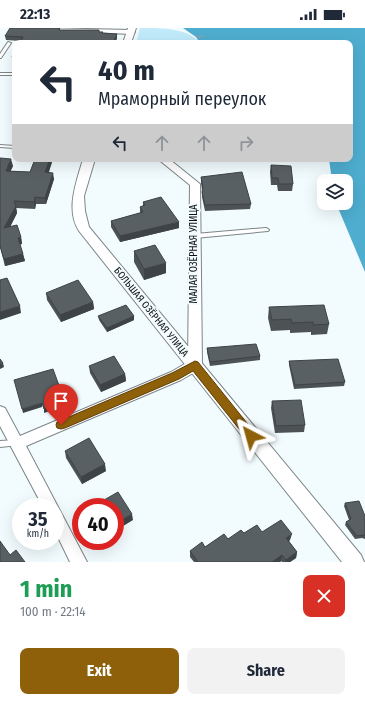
<!DOCTYPE html>
<meta charset="utf-8">
<style>
:root{--surface:#fff;--page:#f2f2f3;--text:#1f2937;--muted:#747a83;--accent:#8f600a}
body{margin:0;font-family:"Fira Sans Condensed",sans-serif;background:var(--page);color:var(--text);height:100vh;display:flex;flex-direction:column;font-size:15px;white-space:nowrap}
*{box-sizing:border-box;margin:0}
p{font-size:13px;color:var(--muted)}
.icon{flex:none;width:22px;height:22px;fill:none;stroke:currentColor;stroke-width:2;stroke-linecap:round;stroke-linejoin:round}
.map{position:relative;height:534px;overflow:hidden}
.drawer{display:flex;flex-direction:column;background:var(--surface);flex:1}
.drawer>*{flex:none}
.banner{position:absolute;left:12px;top:12px;width:341px;height:122px;border-radius:8px;box-shadow:0 4px 16px #0002;background:#fff;color:var(--text);overflow:hidden}
.tools{position:absolute;left:317px;top:146px;display:grid;gap:8px}
.tools a{display:grid;place-items:center;width:36px;height:36px;border-radius:8px;background:var(--surface);box-shadow:0 4px 16px #0002;font-size:20px}
.speed{position:absolute;left:12px;top:470px;display:flex;gap:8px;font-size:20px;font-weight:700;text-align:center}
.speed>*{display:grid;place-content:center;width:52px;height:52px;border-radius:50%;background:var(--surface);box-shadow:0 4px 16px #0002;line-height:1}
.speed small{font-size:10px;font-weight:400}
.speed .limit{border:6px solid #d22;background:#fff;color:#111}
.pin{position:absolute;display:grid;place-items:center;width:34px;height:34px;color:#fff;margin:-41px -17px;border-radius:50% 50% 50% 0;rotate:-45deg;box-shadow:0 0 4px #0007}
.pin .icon{rotate:45deg}
.me{position:absolute;width:44px;margin:-22px;rotate:321deg;stroke-linejoin:round;filter:drop-shadow(0 0 3px #0008)}
.turn{display:flex;align-items:center;gap:14px;height:84px;padding:0 20px;font-size:18px}
.turn .icon{width:52px;height:52px;stroke-width:2.5}
.turn b{display:block;font-size:28px;line-height:34px}
.lanes{display:flex;align-items:center;height:38px;padding:0 20px;background:#0003;justify-content:center;gap:20px;direction:ltr}
.lanes .off{opacity:.35}
.round{display:grid;place-items:center;flex:none;width:42px;height:42px;border-radius:8px;background:var(--page)}
.head{display:flex;align-items:center;justify-content:space-between;height:68px;padding:0 20px}
h1{font-size:24px;font-weight:700;line-height:30px;color:#1e9e55}
.primary-button{display:flex;gap:8px;margin-top:auto;padding:8px 20px}
.primary-button a{flex:1;height:46px;border-radius:8px;background:var(--accent);color:#fff;font-size:16px;font-weight:700;line-height:46px;text-align:center}
.primary-button a+a{background:var(--page);color:var(--text)}
.status{display:flex;justify-content:space-between;align-items:center;height:28px;padding:0 20px;background:var(--surface);direction:ltr}
.status svg{height:11px;fill:currentColor}
.map>svg:first-child{display:block}
.green{fill:#c1ebfb}
.water{fill:#4faed0}
.lines{fill:none;stroke-linecap:round;stroke-linejoin:round}
.service-casing{stroke:#7d8588;stroke-width:2}
.minor-casing{stroke:#7d8588;stroke-width:2}
.tertiary-casing{stroke:#7d8588;stroke-width:2}
.path{stroke:#9da3a6;stroke-width:2;stroke-dasharray:1.5 1.5;stroke-linecap:butt}
.service{fill:#fff;fill-rule:evenodd}
.minor{fill:#fff;fill-rule:evenodd}
.tertiary{fill:#fff;fill-rule:evenodd}
.wall{fill:#4d5355}
.shaded-wall{fill:#3e4345}
.building{fill:#596063;stroke:#3e4345}
.route{fill:#8f600a;stroke:#5d3e06}
.labels{text-anchor:middle;dominant-baseline:central;stroke-width:4;stroke-linejoin:round;paint-order:stroke}
.street-label{font-size:10px;fill:#0f1113;stroke:#f2fbfe}
</style>
<div class="status"><b>22:13</b><svg viewBox="0 0 49 12"><path d="M0 12V9h3v3zM5 12V6h3v6zM10 12V3h3v9zM15 12V0h3v12zM26 1h20v11H26zM47 4h2v5h-2z"/></svg></div>
<div class="map">
<svg width="365" height="534" viewBox="0 0 365 534">
<rect width="100%" height="100%" fill="#f2fbfe"/>
<!-- green -->
<path class="green" d="M140 0C162 0 188 0 200 15H136Z"/>
<!-- water -->
<path class="water" d="M183 0H365V244L336 175H346V153H332L329 131H350V15H200L196 9Z"/>
<g class="lines">
<!-- service casing -->
<g class="service-casing">
<path id="service" d="M8 14 11 15 1 30H0V26Z
M0 45H15V47H0Z
M0 117 15 118V120L0 119Z
M266 200 268 201 269 202 268 203 195 210 192 208 195 206Z
M16 412 19 413 20 415 19 417 0 419V413Z"/>
</g>
<!-- minor casing -->
<g class="minor-casing">
<path id="minor" d="M42 0 131 2 135 4 131 6 46 2Z
M158 131H169L200 156 202 337 200 341 181 352 26 418 87 534H70L55 503V479H43L0 398V378L5 380 20 408 171 344 188 334 190 157Z"/>
</g>
<!-- tertiary casing -->
<g class="tertiary-casing">
<path id="tertiary" d="M128 0H136L131 15H123Z
M83 131H95L84 168 85 183 89 199 361 527 364 534H342L79 203C65 181 77 153 83 131Z"/>
</g>
<!-- path -->
<path class="path" d="M196 9 205 8"/>
<!-- service -->
<use href="#service" class="service"/>
<!-- minor -->
<use href="#minor" class="minor"/>
<!-- tertiary -->
<use href="#tertiary" class="tertiary"/>
</g>
<!-- wall -->
<path class="wall" d="M60 0V2L103 4V5L117 10 115 15H20L21 13 6 12 5 8Z
M15 23V33L13 32 12 29Z
M0 130 13 138 10 143 30 144 50 131H52V134L49 144 54 151 46 176H36L35 181 16 180 17 185 10 199 21 209 22 216H20L25 233 5 238 0 219Z
M271 137 293 156 292 163H278L277 157H271L270 144Z
M201 149 251 176 250 181 205 183 202 169V162L201 155Z
M143 174 179 200 120 214 111 199V193L140 185V179L143 178Z
M134 223 166 245 144 252 134 234Z
M46 265 93 274 94 281 61 294 47 272Z
M269 279 329 296 327 306 311 307V304L290 305V302L271 303 268 290Z
M98 288H134V292L107 304 99 292Z
M207 320 260 328V332L210 338 207 324Z
M289 333 345 354 344 358 294 361 289 337Z
M89 338 125 346 126 353 101 364 90 345Z
M272 373 305 397 304 404 275 405 271 380Z
M65 423 106 443 82 456 66 430Z
M345 475 365 488V511L362 510 355 511 345 497 346 494 349 492 344 478Z
M262 504 290 512 289 513 297 524 296 530 290 534H282L281 533 280 534H194L190 529V523L205 519 244 505Z"/>
<!-- shaded-wall -->
<path class="shaded-wall" d="M117 6V10L115 15H113Z
M11 131 13 138 8 149 6 143Z
M50 131H52V134L46 151 45 144Z
M53 145 54 151 46 176 45 170Z
M35 169 36 176 35 181 34 174Z
M16 178 17 185 6 207 4 200Z
M179 194V200L120 214V208Z
M21 209 22 216 19 217 18 210Z
M23 226 25 233 5 238 4 231Z
M166 235V245L144 252V241Z
M93 274 94 281 61 294 60 287Z
M20 278 21 285 0 292V284Z
M134 288V292L107 304V300Z
M3 335 4 339 0 341V337Z
M125 346 126 353 101 364 100 357Z
M65 374V378L44 385V381Z
M42 375V379L23 385 22 381Z
M105 436 106 443 82 456 81 449Z
M132 486 133 492 115 503V496Z
M292 506 290 512 284 516 286 510Z
M297 524 296 530 290 534H285L286 532Z
M282 527 281 533 280 534H272Z"/>
<!-- building -->
<path class="building" d="M10 0H60L59 2H99V4H103L102 5 117 6 113 15H20L23 9 5 8Z
M15 23V29H12Z
M0 130 11 131 6 143 30 144 35 131H50L45 144 53 145 45 170 35 169 34 174 14 173 16 178 4 200 17 197 21 209 18 210 23 226 4 231 0 218Z
M271 137 291 138 293 156H279L278 150H272Z
M242 144 251 176 205 177 202 164 203 160 201 149Z
M161 169 179 194 120 208 111 193 143 184 140 179 145 177 143 174Z
M155 217 166 235 144 241 134 223Z
M7 250 20 278 0 284V252Z
M78 252 93 274 60 287 46 265Z
M126 277 134 288 107 300 98 288Z
M324 277 329 296 313 297V294L292 295 291 291 272 292 269 279Z
M256 316 260 328 210 334 207 320Z
M114 328 125 346 100 357 89 338Z
M0 331 3 335 0 337Z
M338 331 345 354 295 357 289 333Z
M53 341 65 374 44 381 42 375 22 381 14 352Z
M301 372 305 397 276 398 272 373Z
M89 410 105 436 81 449 65 423Z
M118 464 132 486 115 496V479H92Z
M359 473 365 488V507H364L357 508 346 494 351 491 345 475Z
M281 492 292 506 286 510 297 524 286 532 282 527 272 534H198L190 523 202 514 205 519 224 506 228 511 241 502 244 505 257 497 262 504Z
M0 513 10 527 16 522 25 534H0Z"/>
<!-- route -->
<path class="route" d="M195 333 198 334 255 405 257 408 255 411 251 413 247 411 193 343 179 351 65 400 61 401 57 400 56 397 57 394 172 345Z"/>
<g class="labels">
<!-- street labels -->
<g class="street-label">
<text transform="translate(194 226) rotate(-90)">МАЛАЯ ОЗЁРНАЯ УЛИЦА</text>
<text transform="translate(151 284) rotate(51)">БОЛЬШАЯ ОЗЁРНАЯ УЛИЦА</text>
</g>
</g>
</svg>
<div class="tools">
<a><svg class="icon" aria-label="layers" viewBox="0 0 24 24"><path d="M12 4l9 5-9 5-9-5zM3 14l9 5 9-5"/></svg></a>
</div>
<div class="speed"><div>35<small>km/h</small></div><div class="limit">40</div></div>
<div class="pin" style="left:61px;top:397px;background:#d93025"><svg class="icon" aria-label="arrive" viewBox="0 0 24 24"><path d="M6 21V4h12l-3 4 3 4H6"/></svg></div>
<svg class="me" style="left:251px;top:408px" viewBox="-20 -20 40 40"><path d="M0-17L14 15 0 8-14 15z" fill="#8f600a" stroke="#fff" stroke-width="4"/></svg>
<div class="banner">
<div class="turn"><svg class="icon" aria-label="left" viewBox="0 0 24 24"><path d="M17 20v-9H6M10 6l-5 5 5 5"/></svg><div><b>40 m</b>Мраморный переулок</div></div>
<div class="lanes"><svg class="icon" aria-label="left" viewBox="0 0 24 24"><path d="M17 20v-9H6M10 6l-5 5 5 5"/></svg><svg class="icon off" aria-label="ahead" viewBox="0 0 24 24"><path d="M12 20V5M6 11l6-6 6 6"/></svg><svg class="icon off" aria-label="ahead" viewBox="0 0 24 24"><path d="M12 20V5M6 11l6-6 6 6"/></svg><svg class="icon off" aria-label="right" viewBox="0 0 24 24"><path d="M7 20v-9h11M14 6l5 5-5 5"/></svg></div>
</div>
</div>
<section class="drawer">
<div class="head"><div><h1>1 min</h1><p>100 m · 22:14</p></div><a class="round" style="background:#d93025;color:#fff"><svg class="icon" aria-label="close" viewBox="0 0 24 24"><path d="M6 6l12 12M18 6L6 18"/></svg></a></div>
<div class="primary-button"><a>Exit</a><a>Share</a></div>
</section>
